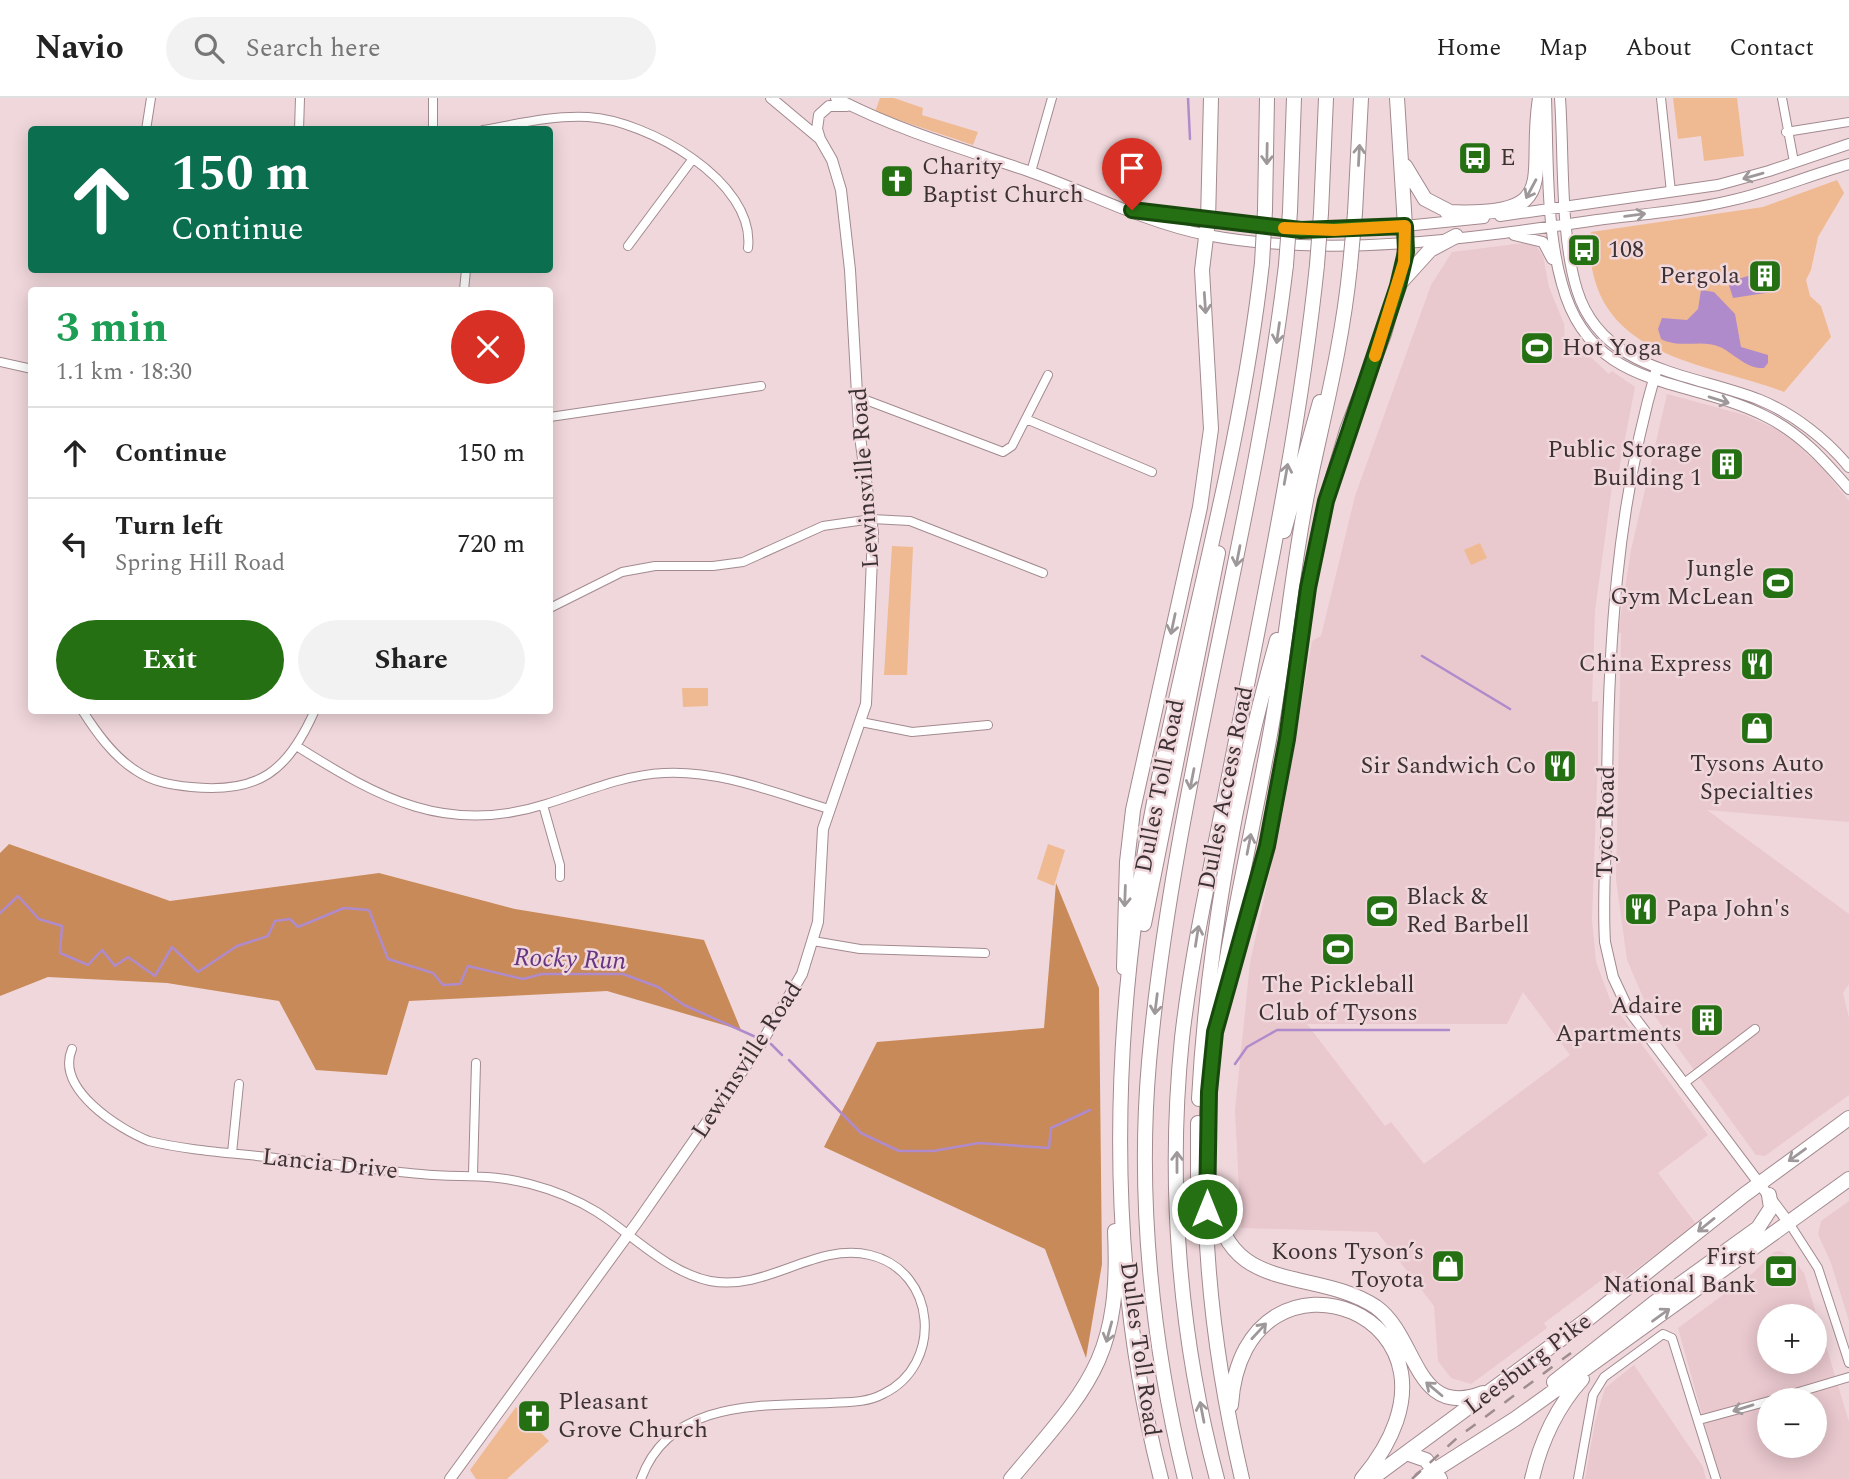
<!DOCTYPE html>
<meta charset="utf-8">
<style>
:root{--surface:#fff;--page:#f2f2f2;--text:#222;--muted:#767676;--line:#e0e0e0;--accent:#257012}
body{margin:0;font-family:Spectral,serif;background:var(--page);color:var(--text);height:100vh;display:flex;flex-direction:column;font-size:26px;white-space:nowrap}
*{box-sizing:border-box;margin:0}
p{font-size:23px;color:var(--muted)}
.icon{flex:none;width:38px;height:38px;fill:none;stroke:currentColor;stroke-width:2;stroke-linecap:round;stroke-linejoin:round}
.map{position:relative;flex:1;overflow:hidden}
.sheet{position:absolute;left:28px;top:189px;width:525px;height:427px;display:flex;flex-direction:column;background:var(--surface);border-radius:7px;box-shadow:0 4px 18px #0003}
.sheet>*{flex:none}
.guide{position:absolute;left:28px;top:28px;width:525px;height:147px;border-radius:7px;box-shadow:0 4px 18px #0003;background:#0b6e4f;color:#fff;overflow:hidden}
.fabs{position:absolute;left:1757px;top:1206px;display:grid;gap:14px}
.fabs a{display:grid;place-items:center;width:70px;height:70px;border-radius:50%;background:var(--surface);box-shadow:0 4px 18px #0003;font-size:35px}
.pin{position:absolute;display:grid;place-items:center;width:60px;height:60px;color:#fff;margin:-72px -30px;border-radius:50% 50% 50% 0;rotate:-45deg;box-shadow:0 0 7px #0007}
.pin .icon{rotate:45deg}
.me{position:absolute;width:77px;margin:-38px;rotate:0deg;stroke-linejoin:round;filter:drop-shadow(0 0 5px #0008)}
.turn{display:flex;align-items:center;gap:24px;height:147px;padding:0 28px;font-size:32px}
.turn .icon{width:91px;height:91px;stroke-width:2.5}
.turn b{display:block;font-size:49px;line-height:60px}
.round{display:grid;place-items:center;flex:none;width:74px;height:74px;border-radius:37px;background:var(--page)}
.overview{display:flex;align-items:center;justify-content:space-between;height:119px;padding:0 28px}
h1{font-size:42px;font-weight:700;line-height:52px;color:#1e9e55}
.button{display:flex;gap:14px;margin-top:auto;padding:14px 28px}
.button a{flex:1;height:80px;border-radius:42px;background:var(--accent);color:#fff;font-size:28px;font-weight:700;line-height:80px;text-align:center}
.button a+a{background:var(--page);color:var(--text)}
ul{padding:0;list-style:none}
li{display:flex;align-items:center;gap:21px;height:91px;padding:0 28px;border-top:2px solid var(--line)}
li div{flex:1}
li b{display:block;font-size:26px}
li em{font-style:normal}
header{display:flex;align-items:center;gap:42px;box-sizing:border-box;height:98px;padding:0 35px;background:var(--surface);border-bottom:2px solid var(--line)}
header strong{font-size:33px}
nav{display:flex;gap:38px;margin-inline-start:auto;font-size:24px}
.search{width:490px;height:63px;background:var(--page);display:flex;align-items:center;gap:18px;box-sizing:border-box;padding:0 24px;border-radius:38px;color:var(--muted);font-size:26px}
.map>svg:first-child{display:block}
.built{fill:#e9c8ce;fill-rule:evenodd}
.green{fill:#efba91}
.forest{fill:#c88a58}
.water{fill:#b08bcb}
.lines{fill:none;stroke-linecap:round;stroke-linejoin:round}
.stream{stroke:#b08bcb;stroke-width:2.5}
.street-casing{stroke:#a28a8f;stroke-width:10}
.secondary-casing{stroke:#a28a8f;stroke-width:12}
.highway-casing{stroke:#a28a8f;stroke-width:16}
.street{stroke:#fff;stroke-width:8}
.secondary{stroke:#fff;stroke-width:10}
.highway{stroke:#fff;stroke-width:14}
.rail{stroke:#9e8c8f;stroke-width:2.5;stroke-dasharray:12 12;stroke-linecap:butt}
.highway-bridge-casing{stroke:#a28a8f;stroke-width:16;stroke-linecap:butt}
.highway-bridge{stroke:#fff;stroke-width:14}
.oneway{stroke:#9e989a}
.route-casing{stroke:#18490c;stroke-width:18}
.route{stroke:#257012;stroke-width:12}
.slow{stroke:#f59e0b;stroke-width:12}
.labels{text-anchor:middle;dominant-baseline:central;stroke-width:5;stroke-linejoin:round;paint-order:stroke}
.poi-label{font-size:24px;fill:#3c3234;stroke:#f0d7db;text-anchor:end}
.street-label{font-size:24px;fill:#3c3234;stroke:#f0d7db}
.water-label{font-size:26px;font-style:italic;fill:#663683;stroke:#f0d7db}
</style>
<header>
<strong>Navio</strong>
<div class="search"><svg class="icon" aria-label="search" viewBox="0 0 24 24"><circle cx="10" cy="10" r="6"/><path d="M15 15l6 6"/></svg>Search here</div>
<nav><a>Home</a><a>Map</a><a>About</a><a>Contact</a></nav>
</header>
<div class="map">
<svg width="1849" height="1381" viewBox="0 0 1849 1381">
<rect width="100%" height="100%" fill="#f0d7db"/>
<!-- built -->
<path class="built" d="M1524 145 1536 148 1543 158 1549 189 1564 226 1565 245 1581 250 1609 276 1612 273 1635 289 1619 372 1612 388 1595 513 1592 604 1598 603V658L1592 821 1596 864 1611 904 1708 1037 1658 1075 1696 1126 1623 1181 1615 1172 1544 1225 1547 1230 1471 1286 1451 1280 1438 1263 1434 1208 1377 1134 1241 1130 1235 1012 1250 865 1284 709 1312 543 1321 538 1355 398 1431 187 1452 154ZM1523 894 1570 957 1424 1066 1391 1024 1385 1028 1307 926H1507Z
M1667 296 1745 317 1774 330 1793 343 1822 370 1849 403V724L1707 712 1849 816V886L1843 895 1849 920V997L1765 1058 1756 1057 1646 906 1627 862 1616 782 1621 535H1618L1631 452Z
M1849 1103V1223L1831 1165 1818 1136 1821 1123Z
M1780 1153 1789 1157 1804 1175 1849 1324V1381H1720L1678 1230 1753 1175 1774 1154ZM1769 1218H1815V1264H1769ZM1769 1302H1815V1348H1769Z
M1634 1267 1703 1369 1706 1381H1585L1595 1324 1605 1290Z"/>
<!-- green -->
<path class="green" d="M880 0H894L923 10 922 17 978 34 973 47 875 14Z
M1673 0H1737L1744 58 1704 63 1701 38 1678 41Z
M1837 82 1844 95 1818 139 1811 172 1806 182 1810 198 1821 208 1831 239 1784 294C1715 267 1612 262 1593 175 1590 160 1586 149 1591 134L1763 109Z
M1480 445 1487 460 1471 467 1464 452Z
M892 448 913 449 907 577H884Z
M682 590H708V608L683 609Z
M1048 746 1065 752 1054 788 1037 781Z
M516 1309 549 1343 507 1381H476L470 1372Z"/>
<!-- forest -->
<path class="forest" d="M9 746 170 803 379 775 515 811 704 842 741 932 607 893 409 903 387 977 316 972 279 903 167 885 48 879 0 898V755Z
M1056 785 1099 890 1102 1166 1086 1260 1045 1151 824 1049 877 944 1044 930Z"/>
<!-- water -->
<path class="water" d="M1758 175 1773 184 1772 194 1733 200 1728 184Z
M1701 192 1714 194 1735 216 1741 249 1768 257V265L1764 270C1746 271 1735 256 1720 249 1702 241 1680 251 1661 241L1658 231 1662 220 1687 222 1698 211Z"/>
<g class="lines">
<!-- stream -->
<path class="stream" d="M1188 0 1190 41
M1422 558 1510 611
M0 815 18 798 39 821 62 828 60 855 88 867 102 852 115 868 128 859 155 878 172 849 198 874 237 848 268 838 275 823 290 821 298 829 344 810 369 812 388 861 433 875 443 887 460 886 468 868 523 881 542 876H623L658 889 684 907 758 940
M771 946 782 957
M789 962 861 1035 899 1053H933L979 1045 1049 1050 1051 1030 1090 1012
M1235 966 1247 949 1277 932H1449"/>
<!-- street casing -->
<g class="street-casing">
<path id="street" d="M433 0V32
M1661 0 1671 94
M1782 0 1794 64
M146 32 151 0
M299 32 300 0
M483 32C517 26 554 17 588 19 646 22 756 83 748 150
M1786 34 1849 24
M1031 74 1052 0
M628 148 692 62
M464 192 466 172
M0 264 32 271
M858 299 1003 354 1012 348 1048 277
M550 319 761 288
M1026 321 1152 374
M550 510 622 474 655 468H713L743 464 823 428 872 421 910 423 1043 475
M82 612C96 634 113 658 135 672 152 684 171 687 191 689 259 696 288 673 315 612
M861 624 912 634 988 627
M298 649C379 700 447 738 546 706 585 694 623 677 664 675 720 672 775 695 829 711
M543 707 560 767V779
M813 843 860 851 985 855
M72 951C55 991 119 1031 149 1043 190 1053 234 1055 276 1060 324 1064 373 1072 421 1076 460 1080 489 1075 530 1086 553 1092 576 1101 597 1114 633 1137 667 1174 710 1183 767 1194 815 1144 870 1157 937 1173 944 1267 883 1296 866 1305 848 1304 830 1305 760 1308 670 1301 641 1381
M1683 986 1755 931
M232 1055 239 986
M473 1076 476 965
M1789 1125 1818 1170 1849 1265
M1772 1302 1849 1279
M1699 1322 1769 1303
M1578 1381 1593 1297 1604 1279 1663 1236 1672 1240 1716 1381"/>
</g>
<!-- secondary casing -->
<g class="secondary-casing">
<path id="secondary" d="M836 0C897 32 963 51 1028 73 1088 94 1145 125 1207 137 1333 161 1472 140 1597 122 1642 116 1688 113 1733 102 1773 93 1810 77 1849 66
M1546 0C1548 58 1546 131 1562 186 1591 294 1685 278 1765 318 1800 335 1824 362 1849 391
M1560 0C1564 58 1560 137 1577 192 1602 274 1692 275 1760 302 1794 316 1826 341 1849 369
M820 41 817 31 819 17 829 8H847
M1138 113 1230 126 1301 132 1385 130 1484 120
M1500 118 1718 87 1769 73 1849 46
M1514 137 1543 144 1552 161
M1657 270C1616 409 1608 551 1607 695 1607 745 1602 795 1605 844L1613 879 1628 911 1789 1125
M450 1381 638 1123 759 949 802 876 818 824 823 731 866 606 873 435 859 331 850 172 841 92 832 62 820 41 771 0"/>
</g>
<!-- highway casing -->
<g class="highway-casing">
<path id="highway" d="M1405 68 1425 101 1456 117
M1265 112 1267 0
M1290 113 1294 0
M1447 114C1565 119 1527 81 1540 0
M1321 115 1326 0
M1355 115 1361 0
M1401 184 1430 152 1456 138
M1284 433 1320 304
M1144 826 1218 455
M1233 868 1267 749 1287 641 1308 490 1326 403 1347 332 1384 236 1404 164 1405 128 1397 0
M1124 870 1127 764 1133 712 1200 409 1211 331 1202 172 1208 123 1211 0
M1199 1001C1207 850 1236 688 1277 542
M1198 1025V1106
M1214 1097C1224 1200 1315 1168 1376 1209 1418 1239 1414 1322 1483 1295
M1554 1284 1654 1205 1758 1130 1771 1110 1769 1097
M1231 1307C1243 1124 1499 1217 1362 1381
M1406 1355 1426 1362 1440 1381
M1011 1381C1089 1288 1121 1261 1115 1133
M1161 1381C1104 1161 1111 921 1155 699 1191 521 1242 345 1262 165
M1185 1381C1152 1246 1137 1102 1149 964 1173 695 1254 435 1286 167
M1217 1381C1179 1239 1167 1086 1182 940 1192 852 1212 765 1229 678 1262 509 1299 339 1317 167
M1242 1381C1211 1248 1196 1107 1211 970 1223 860 1249 751 1269 642 1285 559 1291 475 1308 392 1324 315 1342 248 1350 168
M1371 1381 1588 1221 1744 1097 1849 1020
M1421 1381 1515 1321 1849 1081
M1532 1381C1541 1342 1556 1310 1582 1281"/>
</g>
<!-- street -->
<use href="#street" class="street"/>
<!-- secondary -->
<use href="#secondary" class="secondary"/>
<!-- highway -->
<use href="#highway" class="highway"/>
<!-- rail -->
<path class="rail" d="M1412 1381 1457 1340 1571 1255"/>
<!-- highway-bridge casing -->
<g class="highway-bridge-casing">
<path id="highway-bridge" d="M1262 165 1265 112
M1286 167 1290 113
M1317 167 1321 115
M1350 168 1355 115"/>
</g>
<!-- highway-bridge -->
<use href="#highway-bridge" class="highway-bridge"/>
</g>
<!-- one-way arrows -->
<defs><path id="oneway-shaft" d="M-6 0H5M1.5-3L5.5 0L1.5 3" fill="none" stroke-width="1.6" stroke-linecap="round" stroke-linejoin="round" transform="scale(1.75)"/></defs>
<g class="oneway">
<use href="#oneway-shaft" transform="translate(1267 56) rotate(91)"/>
<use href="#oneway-shaft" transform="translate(1359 57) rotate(-87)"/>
<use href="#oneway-shaft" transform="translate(1753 78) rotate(164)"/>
<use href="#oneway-shaft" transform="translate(1531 91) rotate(118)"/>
<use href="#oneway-shaft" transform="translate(1635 117) rotate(-7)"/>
<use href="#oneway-shaft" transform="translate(1205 205) rotate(86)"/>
<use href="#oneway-shaft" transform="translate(1278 235) rotate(98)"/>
<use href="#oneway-shaft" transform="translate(1719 302) rotate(17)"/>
<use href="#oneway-shaft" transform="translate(1286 376) rotate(-80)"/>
<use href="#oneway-shaft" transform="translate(1238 458) rotate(101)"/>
<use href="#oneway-shaft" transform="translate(1173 526) rotate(102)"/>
<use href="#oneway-shaft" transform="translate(1192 681) rotate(101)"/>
<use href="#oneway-shaft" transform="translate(1249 746) rotate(-79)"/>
<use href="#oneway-shaft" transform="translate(1125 798) rotate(92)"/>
<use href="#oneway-shaft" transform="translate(1197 838) rotate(-81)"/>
<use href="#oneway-shaft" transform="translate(1156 906) rotate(97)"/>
<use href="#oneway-shaft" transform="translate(1797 1057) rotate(144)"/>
<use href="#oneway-shaft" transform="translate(1177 1064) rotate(-90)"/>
<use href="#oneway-shaft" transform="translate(1706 1127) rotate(141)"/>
<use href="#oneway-shaft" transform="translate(1661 1217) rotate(-36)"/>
<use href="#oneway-shaft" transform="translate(1259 1233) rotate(-47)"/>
<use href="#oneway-shaft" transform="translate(1109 1234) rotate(105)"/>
<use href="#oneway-shaft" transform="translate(1434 1291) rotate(-140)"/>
<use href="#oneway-shaft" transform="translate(1743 1310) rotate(163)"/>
<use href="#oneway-shaft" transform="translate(1202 1314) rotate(-101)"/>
</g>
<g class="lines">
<!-- route casing -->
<g class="route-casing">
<path id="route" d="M1132 112 1301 132 1405 128 1406 154 1398 188 1326 403 1308 490 1287 641 1267 748 1215 934 1209 994 1207 1111"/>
</g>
<!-- route -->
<use href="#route" class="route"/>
<!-- slow -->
<path class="slow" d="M1284 130 1334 132 1405 128 1404 164 1375 258"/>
</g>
<!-- icons -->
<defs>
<g id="bus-square" transform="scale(1.75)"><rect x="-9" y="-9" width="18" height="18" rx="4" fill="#257012" stroke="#f0d7db"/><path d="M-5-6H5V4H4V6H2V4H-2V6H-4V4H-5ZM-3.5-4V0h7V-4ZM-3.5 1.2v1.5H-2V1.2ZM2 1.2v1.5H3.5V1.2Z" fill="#fff"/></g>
<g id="church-square" transform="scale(1.75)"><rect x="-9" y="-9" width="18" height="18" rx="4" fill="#257012" stroke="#f0d7db"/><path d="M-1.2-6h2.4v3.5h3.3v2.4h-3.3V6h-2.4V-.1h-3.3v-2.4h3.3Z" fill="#fff"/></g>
<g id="building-square" transform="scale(1.75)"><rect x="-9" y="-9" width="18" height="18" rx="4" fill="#257012" stroke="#f0d7db"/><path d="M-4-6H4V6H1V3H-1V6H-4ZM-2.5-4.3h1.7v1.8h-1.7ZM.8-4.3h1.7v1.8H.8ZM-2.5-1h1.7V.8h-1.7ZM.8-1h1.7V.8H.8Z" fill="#fff"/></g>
<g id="stadium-square" transform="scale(1.75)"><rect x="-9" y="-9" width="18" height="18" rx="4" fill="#257012" stroke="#f0d7db"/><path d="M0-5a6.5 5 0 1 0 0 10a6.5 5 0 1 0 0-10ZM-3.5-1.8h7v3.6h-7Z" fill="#fff"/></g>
<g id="restaurant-square" transform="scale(1.75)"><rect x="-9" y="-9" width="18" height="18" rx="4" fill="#257012" stroke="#f0d7db"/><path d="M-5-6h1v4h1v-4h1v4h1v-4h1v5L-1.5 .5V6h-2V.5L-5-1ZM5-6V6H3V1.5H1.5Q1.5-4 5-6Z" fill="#fff"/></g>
<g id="shop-square" transform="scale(1.75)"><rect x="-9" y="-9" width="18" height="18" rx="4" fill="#257012" stroke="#f0d7db"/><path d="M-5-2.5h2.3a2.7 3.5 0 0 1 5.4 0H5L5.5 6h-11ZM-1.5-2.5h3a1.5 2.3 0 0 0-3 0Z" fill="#fff"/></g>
<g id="bank-square" transform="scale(1.75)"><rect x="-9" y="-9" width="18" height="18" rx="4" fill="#257012" stroke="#f0d7db"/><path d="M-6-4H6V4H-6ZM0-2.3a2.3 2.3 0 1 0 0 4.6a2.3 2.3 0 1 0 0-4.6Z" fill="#fff"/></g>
</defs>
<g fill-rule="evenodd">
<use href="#bus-square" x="1475" y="60"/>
<use href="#church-square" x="897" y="83"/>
<use href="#bus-square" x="1584" y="152"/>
<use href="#building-square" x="1765" y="178"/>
<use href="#stadium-square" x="1537" y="250"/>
<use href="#building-square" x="1727" y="366"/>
<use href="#stadium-square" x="1778" y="485"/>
<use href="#restaurant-square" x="1757" y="566"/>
<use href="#shop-square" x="1757" y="630"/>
<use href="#restaurant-square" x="1560" y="668"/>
<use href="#restaurant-square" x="1641" y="811"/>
<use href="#stadium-square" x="1382" y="813"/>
<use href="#stadium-square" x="1338" y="851"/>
<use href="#building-square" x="1707" y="922"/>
<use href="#shop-square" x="1448" y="1168"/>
<use href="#bank-square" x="1781" y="1173"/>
<use href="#church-square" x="534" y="1318"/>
</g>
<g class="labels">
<!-- poi labels -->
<g class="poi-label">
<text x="1500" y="60" text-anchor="start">E</text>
<text x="922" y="69" text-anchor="start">Charity<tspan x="922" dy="28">Baptist Church</tspan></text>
<text x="1608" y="152" text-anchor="start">108</text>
<text x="1740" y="178">Pergola</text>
<text x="1562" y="250" text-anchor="start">Hot Yoga</text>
<text x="1702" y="352">Public Storage<tspan x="1702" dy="28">Building 1</tspan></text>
<text x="1754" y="471">Jungle<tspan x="1754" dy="28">Gym McLean</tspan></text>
<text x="1732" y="566">China Express</text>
<text x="1757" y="666" text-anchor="middle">Tysons Auto<tspan x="1757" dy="28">Specialties</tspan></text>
<text x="1536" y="668">Sir Sandwich Co</text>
<text x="1406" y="799" text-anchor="start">Black &amp;<tspan x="1406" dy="28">Red Barbell</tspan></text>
<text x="1666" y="811" text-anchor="start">Papa John's</text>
<text x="1338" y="887" text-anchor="middle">The Pickleball<tspan x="1338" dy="28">Club of Tysons</tspan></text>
<text x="1682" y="908">Adaire<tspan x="1682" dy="28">Apartments</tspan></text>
<text x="1424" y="1154">Koons Tyson’s<tspan x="1424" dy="28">Toyota</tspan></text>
<text x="1756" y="1159">First<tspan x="1756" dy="28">National Bank</tspan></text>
<text x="558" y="1304" text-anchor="start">Pleasant<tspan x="558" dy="28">Grove Church</tspan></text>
</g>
<!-- street labels -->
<g class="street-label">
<text transform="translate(865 380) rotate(-94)">Lewinsville Road</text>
<text transform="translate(1160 688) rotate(-79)">Dulles Toll Road</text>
<text transform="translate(1226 690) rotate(-79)">Dulles Access Road</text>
<text transform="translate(1606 724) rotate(-89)">Tyco Road</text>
<text transform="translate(747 962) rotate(-57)">Lewinsville Road</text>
<text transform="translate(330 1066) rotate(6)">Lancia Drive</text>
<text transform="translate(1140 1251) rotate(82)">Dulles Toll Road</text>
<text transform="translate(1528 1266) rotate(-37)">Leesburg Pike</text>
</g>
<!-- water labels -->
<g class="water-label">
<text transform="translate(570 861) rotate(2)">Rocky Run</text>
</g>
</g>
</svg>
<div class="fabs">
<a>+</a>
<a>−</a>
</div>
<div class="pin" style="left:1132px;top:112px;background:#d93025"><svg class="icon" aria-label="arrive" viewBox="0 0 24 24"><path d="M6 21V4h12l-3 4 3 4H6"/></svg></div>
<svg class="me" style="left:1207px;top:1111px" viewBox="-20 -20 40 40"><circle r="17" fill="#257012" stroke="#fff" stroke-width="3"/><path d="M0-11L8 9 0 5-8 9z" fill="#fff"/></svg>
<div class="guide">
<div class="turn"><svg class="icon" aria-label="ahead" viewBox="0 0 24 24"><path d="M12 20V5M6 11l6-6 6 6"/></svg><div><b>150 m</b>Continue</div></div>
</div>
<section class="sheet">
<div class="overview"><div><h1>3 min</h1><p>1.1 km · 18:30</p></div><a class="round" style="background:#d93025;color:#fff"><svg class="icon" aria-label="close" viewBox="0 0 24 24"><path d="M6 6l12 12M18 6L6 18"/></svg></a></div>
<ul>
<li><svg class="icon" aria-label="ahead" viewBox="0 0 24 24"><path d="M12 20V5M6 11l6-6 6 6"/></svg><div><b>Continue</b></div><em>150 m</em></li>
<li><svg class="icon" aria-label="left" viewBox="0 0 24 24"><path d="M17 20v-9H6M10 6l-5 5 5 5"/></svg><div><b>Turn left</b><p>Spring Hill Road</p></div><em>720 m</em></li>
</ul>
<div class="button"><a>Exit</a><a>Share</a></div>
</section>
</div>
